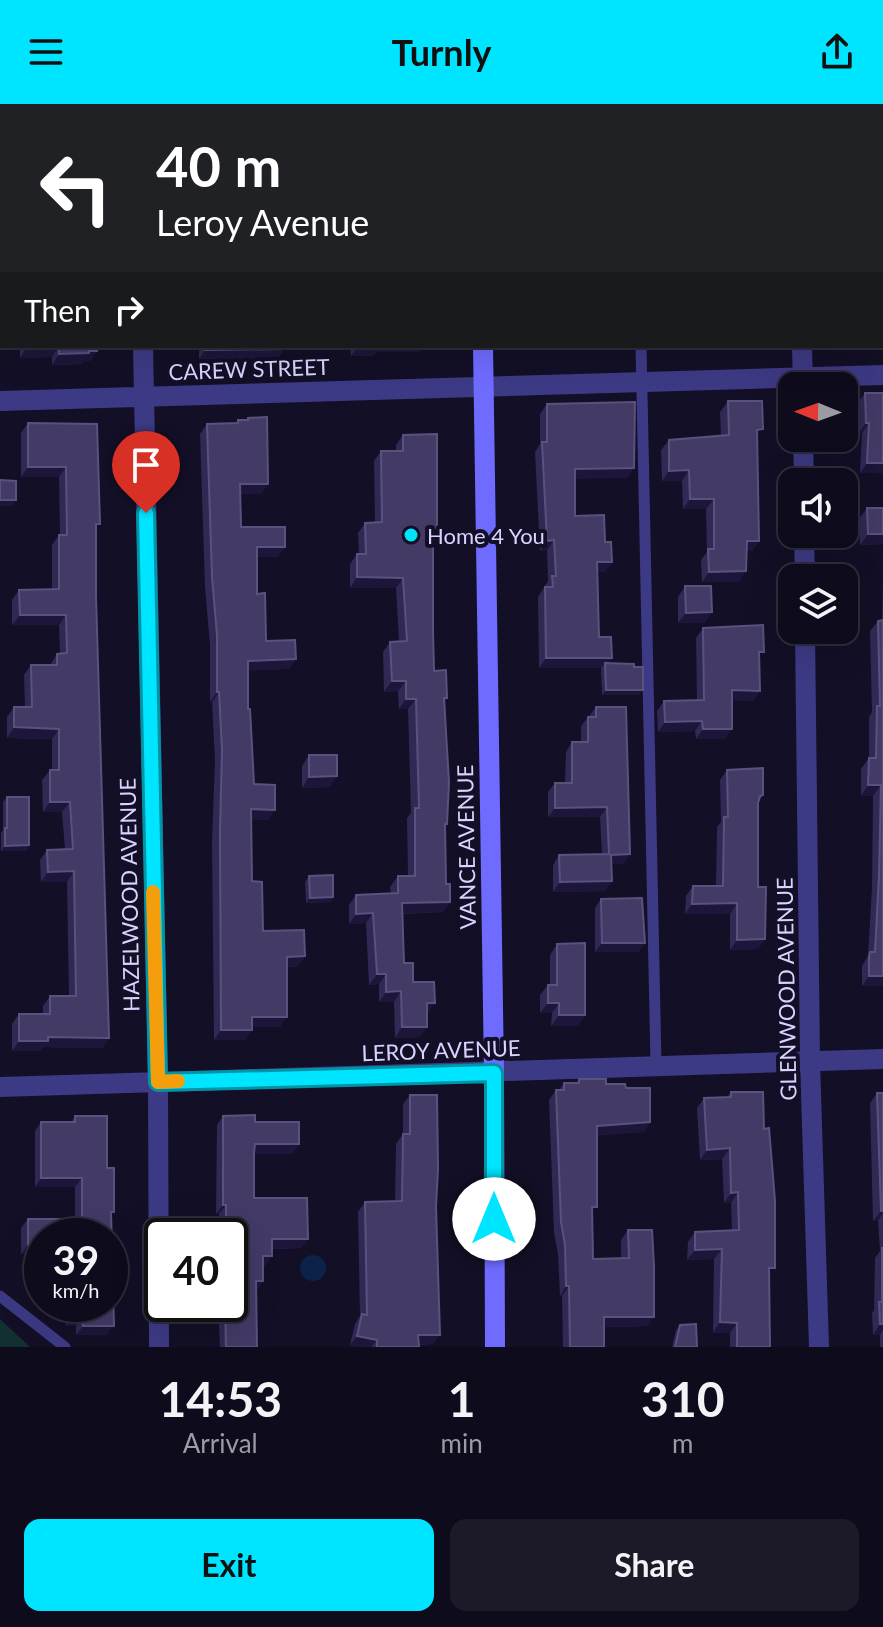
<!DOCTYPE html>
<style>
:root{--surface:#0e0b1c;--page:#1c1929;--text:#f1f3f6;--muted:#9b9ba3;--line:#2e2b3b;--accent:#00e5ff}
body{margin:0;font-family:Lato,sans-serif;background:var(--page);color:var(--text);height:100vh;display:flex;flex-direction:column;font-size:30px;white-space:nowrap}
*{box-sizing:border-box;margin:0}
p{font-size:26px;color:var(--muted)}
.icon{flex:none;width:44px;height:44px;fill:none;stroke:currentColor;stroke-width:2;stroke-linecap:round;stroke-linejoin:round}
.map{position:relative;height:1243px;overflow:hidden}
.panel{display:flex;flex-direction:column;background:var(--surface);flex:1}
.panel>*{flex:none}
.top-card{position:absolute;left:0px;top:0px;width:884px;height:244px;box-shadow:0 8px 32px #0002,0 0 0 2px var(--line);background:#202124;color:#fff;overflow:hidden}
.needle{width:52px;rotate:271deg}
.tools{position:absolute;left:778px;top:268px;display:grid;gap:16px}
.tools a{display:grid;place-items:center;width:80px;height:80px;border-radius:16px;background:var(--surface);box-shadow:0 8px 32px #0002,0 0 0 2px var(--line);font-size:40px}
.speed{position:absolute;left:24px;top:1114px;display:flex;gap:16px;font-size:40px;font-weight:700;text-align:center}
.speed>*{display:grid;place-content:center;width:104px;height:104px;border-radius:50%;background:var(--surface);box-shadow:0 8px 32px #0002,0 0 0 2px var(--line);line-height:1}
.speed small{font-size:20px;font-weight:400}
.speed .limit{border:4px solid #111;border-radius:12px;background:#fff;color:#111}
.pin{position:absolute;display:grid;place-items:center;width:68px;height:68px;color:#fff;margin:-82px -34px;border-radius:50% 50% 50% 0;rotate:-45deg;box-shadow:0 0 8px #0007}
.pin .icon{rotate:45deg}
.me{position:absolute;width:88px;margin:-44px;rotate:0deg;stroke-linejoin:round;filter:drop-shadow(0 0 6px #0008)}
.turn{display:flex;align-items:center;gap:28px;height:168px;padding:0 24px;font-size:36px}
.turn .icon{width:104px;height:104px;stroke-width:2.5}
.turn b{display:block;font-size:56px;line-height:68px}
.then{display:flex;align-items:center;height:76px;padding:0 24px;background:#0003;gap:16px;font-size:30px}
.eta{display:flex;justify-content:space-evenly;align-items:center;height:136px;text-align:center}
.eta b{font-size:48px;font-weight:700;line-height:56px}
.primary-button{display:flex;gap:16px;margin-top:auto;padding:16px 24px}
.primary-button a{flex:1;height:92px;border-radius:16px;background:var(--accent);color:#111;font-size:32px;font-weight:700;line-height:92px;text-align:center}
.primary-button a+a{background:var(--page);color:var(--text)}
header{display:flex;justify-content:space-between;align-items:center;height:104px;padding:0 24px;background:var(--accent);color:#111;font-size:36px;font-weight:700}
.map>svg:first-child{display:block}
.green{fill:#12302f}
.water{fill:#0c2248}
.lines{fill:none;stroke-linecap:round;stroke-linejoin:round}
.lane{stroke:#3d3a85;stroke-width:11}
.street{stroke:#3d3a85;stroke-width:20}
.secondary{stroke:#6f6bff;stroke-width:20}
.wall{fill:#312854}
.shaded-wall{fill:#1d163a}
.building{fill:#433a66;stroke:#5a527e;stroke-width:2}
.route-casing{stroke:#0095a6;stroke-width:20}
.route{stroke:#00e5ff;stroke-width:14}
.slow{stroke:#f59e0b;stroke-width:14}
.poi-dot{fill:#00e5ff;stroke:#130f26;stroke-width:3}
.labels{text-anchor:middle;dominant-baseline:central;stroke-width:8;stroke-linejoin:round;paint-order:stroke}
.street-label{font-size:22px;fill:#d9d4ff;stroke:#130f26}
.poi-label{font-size:22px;fill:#d9d4ff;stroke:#130f26;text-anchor:start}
</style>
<header><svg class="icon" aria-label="menu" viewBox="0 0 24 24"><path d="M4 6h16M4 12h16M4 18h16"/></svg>Turnly<svg class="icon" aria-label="share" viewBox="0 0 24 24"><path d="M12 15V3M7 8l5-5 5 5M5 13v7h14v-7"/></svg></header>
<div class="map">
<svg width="883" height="1243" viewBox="0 0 883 1243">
<rect width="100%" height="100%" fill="#130f26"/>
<!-- green -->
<path class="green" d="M0 1215 30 1243H0Z"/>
<!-- water -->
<path class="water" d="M300 1164a13 13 0 1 1 26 0a13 13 0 1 1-26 0Z"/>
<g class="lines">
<!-- lane -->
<path class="lane" d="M641 242 656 960
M0 1192 65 1243"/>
<!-- street -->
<path class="street" d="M137 0 138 2
M797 0V2
M143 242 158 978 159 1243
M802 242 803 282
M0 297 883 271
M803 334 804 378
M804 430 805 474
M805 526 810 957 819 1243
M0 983 883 955"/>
<!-- secondary -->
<path class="secondary" d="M477 0V2
M483 242 494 969 495 1243"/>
</g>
<!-- wall -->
<path class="wall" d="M20 242H97V247L90 257H83L82 260 52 261V253L20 254Z
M199 242H284V245L278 254 199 255Z
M350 242H423L419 248H376L373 252H351Z
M865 289H883V369H860L862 329 858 330 857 300Z
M728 297 757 334 759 437 752 447H747L739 478H702L701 456 707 448 706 405H683L682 377H662L661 346 669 336 721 332 720 308Z
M547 300 634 364 627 374H575V412L605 468H598L599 533 612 554 608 559 639 591H602L601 564H539L538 493 548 477 547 446 540 447 535 348 540 340V310Z
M248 314 268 380 261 390H241V423L278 453H257V490L266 537 296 555 289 565 248 566V605L254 680 268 716 251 715 252 777 263 827 305 852 298 862 287 863 280 923H252L245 936H214L212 738 215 656 212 598H210V541L205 483 200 330 207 320 236 319 238 316H246Z
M28 319 97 320 96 492 109 934 102 944 43 943 41 947H12V920L19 910H43V902L50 892H69L67 778H41L40 756 47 746 65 745 62 708H43L42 676 50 666H52V635L7 634V613L14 603H25L24 571 31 561H50L57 550H60L59 521H12V496L19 486 52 485V441L59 431H60L59 373H21V329Z
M403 331 433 430V526L434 567 447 594 445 597 447 720 445 723 446 780 450 798 443 808 402 810 404 859 428 909 427 923 420 933 395 934 394 898H379V880L369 881 366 819 349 820V801L356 791 391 790 390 783 398 772H408L407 714 411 709 408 605H399L398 587 384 588 383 548 390 538 399 537 396 484H350V460L357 450H359L358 429 365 419 375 418 374 357 381 347H396V341Z
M867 404H883V440L860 441 859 415Z
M883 475V882H862V862L868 852 872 783 873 692H861V665L869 654V613L872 608 870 527 878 517 882 516Z
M685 482 712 508 704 519H678V493Z
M703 524 759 554 760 587 753 597 732 596 725 635H696L695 627 658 628 657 607 664 597 697 596 696 534Z
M596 603 630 750 623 760H611L612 777 605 787 553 788V761L559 751 602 750 600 713H548V688L555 679H565L566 648 572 638H581V622Z
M309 651 330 683 302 684V662Z
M727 666 763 691 758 699V783L765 835 758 845 730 846V810H685L686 792 693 782H716L717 723 721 718 720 676Z
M7 693 29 741 26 747H1V729L3 726V698Z
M309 772 333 793 330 798 306 799 305 778Z
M601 795 639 848H595V804Z
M557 840 585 911 578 922H551L552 909H540V891L548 881H550V851Z
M579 975 626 984 644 1028 597 1031 592 1109 593 1155 621 1154V1136L628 1126 647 1222 604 1223V1243H563L562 1192H560L558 1150 554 1128 549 996 556 986H559L564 979H576Z
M731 988 769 1172 770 1243H730V1229H713L714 1155 687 1156 688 1138 695 1128 732 1127 731 1099H724L722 1055 700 1056 697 1004 704 994 727 993Z
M877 989H883V1243H880V1231H873L872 1209 874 1206 875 1154 880 1147 878 1117H873L870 999Z
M410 991 436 1103 433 1240 419 1241V1243H358L350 1241 355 1220 360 1212 358 1108 365 1098H395L396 1040 403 1030V1000Z
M75 1012 107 1064 111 1112 112 1146 110 1149V1132H42V1178H35V1150H21V1124L28 1115H75V1083H35V1027L41 1018H71Z
M223 1012 255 1018 299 1040 292 1050H254V1094L308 1135 301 1144 272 1145 265 1162H263L256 1187 257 1243H220L218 1201 230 1200V1132H219V1110H216L217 1021Z
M66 1200H110L107 1231H76V1222H66Z
M680 1221 697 1243H672L676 1226Z"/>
<!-- shaded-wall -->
<path class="shaded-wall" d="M382 0H393L392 2H380Z
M59 242 52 253 20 254 27 243Z
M377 242H423L419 248H376L373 252H351L357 243Z
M284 245 278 254 199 255 205 246Z
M97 247 90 257H83L82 260 52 261 59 250Z
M866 319H869L862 329 858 330Z
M867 359H883V369H860Z
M28 363H66L59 373H21Z
M634 364 627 374 568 375 575 365Z
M689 366 682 377H662L669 367Z
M240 380H268L261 390H233Z
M690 395H714L706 405H683Z
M0 396H16L12 402H0Z
M868 430H883V440L860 441Z
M554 436 547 446 540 447 547 437Z
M747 437H759L752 447H740Z
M257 443H285L278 453H250Z
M597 458H612L605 468H590Z
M746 467 739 478H702L709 468Z
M357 473 403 474 396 484H350Z
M712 508 704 519H678L686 509Z
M20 511H66L59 521H12Z
M546 554H612L605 563V559L601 564H539Z
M296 555 289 565 241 567 248 557Z
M392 577H406L398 587 384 588Z
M606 586H643L639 591H602Z
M732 586 760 587 753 597 725 596Z
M217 588H219L212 598H210Z
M406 595H416L408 605H399Z
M702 617 695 627 658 628 665 618Z
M14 623 59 625 52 635 7 634Z
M703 625H732L725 635H696Z
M337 672 330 683 302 684 309 673Z
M868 681H881L873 692H861Z
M50 698H70L62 708H43Z
M607 703 600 713H548L555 704Z
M251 705 275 706 268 716 244 715Z
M29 741 26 747H1L5 742Z
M630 750 623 760H604L611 751Z
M74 767 67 778H41L48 768Z
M612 777 605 787 553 788 560 778Z
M333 793 330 798 306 799 310 794Z
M450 798 443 808 395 810 402 799Z
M737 799 730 810H685L692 800Z
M373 809 366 819 349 820 356 810Z
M765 835 758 845 730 846 737 836Z
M602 839H645L639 848H595Z
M305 852 298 862 280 863 287 853Z
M377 870H386L379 880 369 881Z
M869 872H883V882H862Z
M401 887 394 898H379L386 888Z
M427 899H435L428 909Z
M548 899H559L552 909H540Z
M559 911H585L578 922H551Z
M252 913H287L280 923H245Z
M402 923H427L420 933 395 934Z
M221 926H252L245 936H214Z
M48 933 109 934 102 944 43 943 41 947H12L19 937Z
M650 1018 644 1028 590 1031 597 1022Z
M255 1040H299L292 1050H249Z
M730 1044 722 1055 700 1056 707 1046Z
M41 1074H82L75 1083H35Z
M738 1088 731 1099H724L731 1089Z
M223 1101H226L219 1110H216Z
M881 1107H883V1109L878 1117H873Z
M272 1135H308L301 1144 265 1145Z
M28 1141H41L35 1150H21Z
M722 1145 714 1155 687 1156 695 1146Z
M263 1152H272L265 1162H257Z
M42 1169V1178H35Z
M256 1177H263L257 1187H249Z
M566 1182H569L562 1192H560Z
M72 1213H82L76 1222H66Z
M604 1213H654L647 1222 597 1223Z
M720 1218 737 1219 730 1229H713Z
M880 1220H883V1226L880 1231H873Z
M83 1222H114L107 1231H76Z
M418 1231H440L433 1240 411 1241Z
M357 1232 377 1236 371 1243H358L350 1241Z"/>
<!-- building -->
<path class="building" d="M61 0H92V2H61Z
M203 0H240V1L203 2Z
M394 0H422V2H395Z
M549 0 643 1 684 0V2H549Z
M727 0H754V2H727Z
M855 0H883V10L882 2H855Z
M0 36H2V113H0Z
M882 56H883L882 221Z
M27 242H97V247H89V249L59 250V242L27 243Z
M205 242H284V245L205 246Z
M865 289H883V359H867L869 319H866Z
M728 297H762L763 325 757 326 759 437H747L746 467 709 468 708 445H714V395H690L689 366 669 367V336L729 331Z
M635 298 634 364 575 365V412L604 411 605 438H611L612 458H597L599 533H611L612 554H546L545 483H553L552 472H556L554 436 547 437 542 338H547V300Z
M267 313 268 380H240L241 423H285V443H257V490L265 489 266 537 295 536 296 555 248 557V605H250L254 680 275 681V706L251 705 252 777 262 778 263 827 304 826 305 852 287 853V913H252V926H221L220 728 222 646 219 588H217V531L212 473 207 320 238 319V316H248V314Z
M28 319 97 320 100 420H96V492L109 934 48 933V937H19V910H50V892H76L74 767 48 768 47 746 73 745 70 698H50V666H59V625L14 623V603H32L31 561H57V550L67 549 66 511H20L19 486 59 485V431H67L66 363H28Z
M437 330V424H433V526L434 567 446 566 447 594H444L449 678 447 720H445L446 780H450V798L402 799 404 859H413V878H434L435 899H427V923H402L401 887 386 888V870H377L373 809 356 810V791L398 789V772H415V704H419L416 595H406V577H392L390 538 407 537 403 474 357 473V450H366L365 419 382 418 381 347H403V331Z
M0 376 16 377V396H0Z
M867 404H883V430H868Z
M685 482H711L712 508 686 509Z
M883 516V872H869V852L870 848H875L879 772 881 681H868L869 654H876L877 602H880L878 517Z
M763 521 764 548H759L760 587 732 586V625H703L702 617 665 618 664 597 704 596 703 524Z
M605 559 634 560V563H643V586H606Z
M596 603H626L630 750 611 751 612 777 560 778 559 751 609 750 607 703 555 704V679H572V638H588V613H596Z
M309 651H337V672L309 673Z
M763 664V691L760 692 758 699V783H766L765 835 737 836V799L692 800 693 782H723L724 713H728L727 666Z
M7 693H29V741L5 742V724H7Z
M333 771V793L310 794 309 772Z
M642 794 645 839H602L601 795Z
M585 839V911H559V899H548V881H557V840Z
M579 975H606V980H625L626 984H650V1018L597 1022V1103H592L593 1155 629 1154 628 1126H652L654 1162V1213H604V1243H570L569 1182H566L565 1141 561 1118 556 986H564V979H579Z
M731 988H763L764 1025 769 1024 775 1097V1164H769L770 1243H737V1219L720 1218 722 1145 695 1146V1128L739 1126 738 1088 731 1089 730 1044 707 1046 704 994 731 993Z
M877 989H883V1107H881Z
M410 991H437L438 1065 436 1103 440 1231H418L419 1243H377V1236L357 1232 362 1210 367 1211 365 1098 402 1097 403 1030H410Z
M255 1011V1018H299V1040H255L254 1049V1094H307L308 1135H272V1152H263V1177H256L257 1243H226L225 1200H230V1191H232V1155H230V1132H226V1101H223V1012Z
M75 1012H107V1064H114V1108H111L112 1146H110V1132H42V1169L41 1141H28V1115H82V1074H41V1018H75Z
M882 1144H883V1220H880L879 1198H882Z
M110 1184H113L114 1222H83L82 1213H72V1200H110Z
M696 1220 697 1243H675L680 1221Z"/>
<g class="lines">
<!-- route casing -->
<g class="route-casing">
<path id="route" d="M146 409 158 978 494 969V1115"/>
</g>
<!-- route -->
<use href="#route" class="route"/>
<!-- slow -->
<path class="slow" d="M153 788 158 978 178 977"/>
</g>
<!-- markers -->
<circle class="poi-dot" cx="411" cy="431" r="8"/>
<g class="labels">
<!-- street labels -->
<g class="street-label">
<text transform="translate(249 265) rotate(-2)">CAREW STREET</text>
<text transform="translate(466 743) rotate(-91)">VANCE AVENUE</text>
<text transform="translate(129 791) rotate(-91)">HAZELWOOD AVENUE</text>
<text transform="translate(786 885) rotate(-91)">GLENWOOD AVENUE</text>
<text transform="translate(441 946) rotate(-2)">LEROY AVENUE</text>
</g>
<!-- poi labels -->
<g class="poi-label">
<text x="427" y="431">Home 4 You</text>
</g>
</g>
</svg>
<div class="tools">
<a><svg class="needle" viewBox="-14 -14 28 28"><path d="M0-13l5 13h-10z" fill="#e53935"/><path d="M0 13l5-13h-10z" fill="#9b9ba3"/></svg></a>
<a><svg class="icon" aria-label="sound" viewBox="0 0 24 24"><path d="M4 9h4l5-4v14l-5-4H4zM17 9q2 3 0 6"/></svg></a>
<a><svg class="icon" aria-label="layers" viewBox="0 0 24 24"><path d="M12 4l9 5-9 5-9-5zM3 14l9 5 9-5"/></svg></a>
</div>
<div class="speed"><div>39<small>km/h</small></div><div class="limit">40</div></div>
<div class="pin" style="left:146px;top:409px;background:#d93025"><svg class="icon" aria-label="arrive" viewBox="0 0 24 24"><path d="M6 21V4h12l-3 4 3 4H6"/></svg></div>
<svg class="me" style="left:494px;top:1115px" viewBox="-20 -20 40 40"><circle r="19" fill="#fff"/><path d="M0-13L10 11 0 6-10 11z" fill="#00e5ff"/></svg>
<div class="top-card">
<div class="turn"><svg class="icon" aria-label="left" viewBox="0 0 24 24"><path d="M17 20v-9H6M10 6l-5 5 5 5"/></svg><div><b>40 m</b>Leroy Avenue</div></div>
<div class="then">Then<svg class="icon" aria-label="right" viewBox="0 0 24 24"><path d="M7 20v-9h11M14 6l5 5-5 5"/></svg></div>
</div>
</div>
<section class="panel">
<div class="eta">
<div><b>14:53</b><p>Arrival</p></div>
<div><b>1</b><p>min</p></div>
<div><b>310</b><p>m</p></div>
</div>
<div class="primary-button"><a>Exit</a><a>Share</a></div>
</section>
